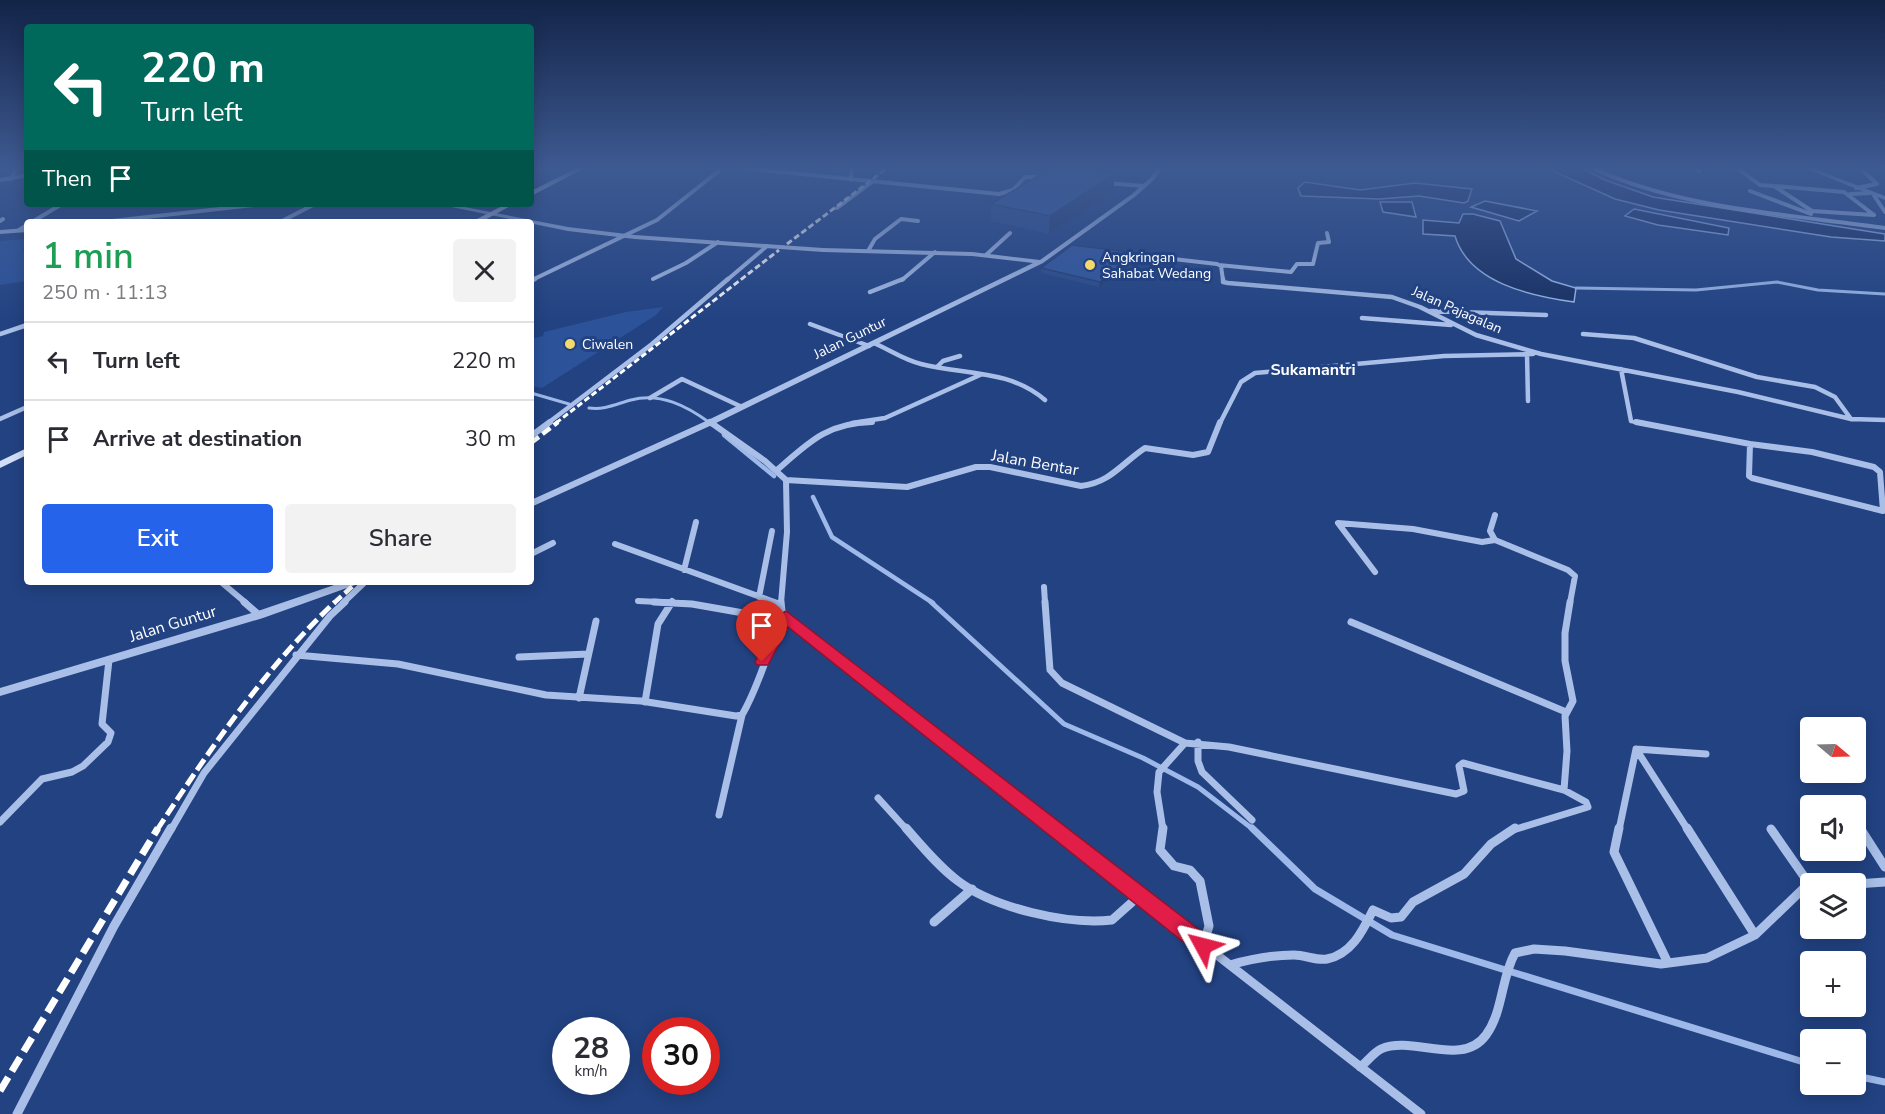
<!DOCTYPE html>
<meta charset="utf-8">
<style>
:root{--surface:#fff;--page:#f2f2f3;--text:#2b2b33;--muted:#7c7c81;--line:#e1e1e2;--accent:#2563eb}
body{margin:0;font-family:"Nunito Sans",sans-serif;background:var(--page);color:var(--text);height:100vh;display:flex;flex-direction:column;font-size:22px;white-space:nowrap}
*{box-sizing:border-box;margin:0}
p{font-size:20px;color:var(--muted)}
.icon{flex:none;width:33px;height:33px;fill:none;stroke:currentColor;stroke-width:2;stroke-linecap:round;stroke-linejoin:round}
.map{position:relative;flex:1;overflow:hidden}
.sheet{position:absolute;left:24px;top:219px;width:510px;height:366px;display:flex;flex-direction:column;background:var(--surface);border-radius:6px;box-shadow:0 3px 15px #0003}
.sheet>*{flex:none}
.top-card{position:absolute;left:24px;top:24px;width:510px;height:183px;border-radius:6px;box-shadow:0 3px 15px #0003;background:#00695c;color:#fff;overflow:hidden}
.needle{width:39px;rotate:109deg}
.fabs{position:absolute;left:1800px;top:717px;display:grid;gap:12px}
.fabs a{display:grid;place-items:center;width:66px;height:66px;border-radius:6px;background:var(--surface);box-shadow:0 3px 15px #0003;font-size:30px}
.speed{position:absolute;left:552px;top:1017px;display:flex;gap:12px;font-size:30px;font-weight:700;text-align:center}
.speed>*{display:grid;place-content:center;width:78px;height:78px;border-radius:50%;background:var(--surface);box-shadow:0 3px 15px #0003;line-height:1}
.speed small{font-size:15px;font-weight:400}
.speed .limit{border:9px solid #d22;background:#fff;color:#111}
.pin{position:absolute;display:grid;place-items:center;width:51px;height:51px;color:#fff;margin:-62px -26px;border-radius:50% 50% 50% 0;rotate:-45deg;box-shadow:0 0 6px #0007}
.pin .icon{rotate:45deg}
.me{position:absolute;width:66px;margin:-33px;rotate:308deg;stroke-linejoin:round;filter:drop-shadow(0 0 4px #0008)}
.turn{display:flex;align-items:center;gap:21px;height:126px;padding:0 18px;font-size:27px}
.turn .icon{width:78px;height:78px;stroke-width:2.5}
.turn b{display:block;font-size:42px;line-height:51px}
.then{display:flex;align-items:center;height:57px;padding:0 18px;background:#0003;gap:12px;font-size:22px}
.round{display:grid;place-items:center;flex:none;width:63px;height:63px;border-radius:6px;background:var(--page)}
.overview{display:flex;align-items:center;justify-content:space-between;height:102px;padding:0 18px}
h1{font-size:36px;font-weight:600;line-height:45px;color:#1e9e55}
.cta{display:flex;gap:12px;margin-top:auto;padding:12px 18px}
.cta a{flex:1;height:69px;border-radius:6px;background:var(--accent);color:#fff;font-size:24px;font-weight:600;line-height:69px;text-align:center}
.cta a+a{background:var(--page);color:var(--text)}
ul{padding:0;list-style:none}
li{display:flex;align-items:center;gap:18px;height:78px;padding:0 18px;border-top:2px solid var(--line)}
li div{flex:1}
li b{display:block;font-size:22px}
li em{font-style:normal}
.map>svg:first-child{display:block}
.green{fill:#2c529a}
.water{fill:#172f62;stroke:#9db8e9;stroke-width:1.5}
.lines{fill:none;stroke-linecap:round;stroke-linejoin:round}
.stream-far3{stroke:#9db8e9;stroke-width:3}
.stream-far2{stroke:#9db8e9;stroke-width:4.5}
.stream-far1{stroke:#9db8e9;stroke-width:5}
.stream{stroke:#9db8e9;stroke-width:7}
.minor-far4{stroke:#a9bfe8;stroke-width:4}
.minor-far3{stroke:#a9bfe8;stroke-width:4.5}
.minor-far2{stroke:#a9bfe8;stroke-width:6}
.minor-far1{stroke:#a9bfe8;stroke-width:7}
.minor{stroke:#a9bfe8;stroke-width:9}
.tertiary{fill:#a9bfe8;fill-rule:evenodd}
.secondary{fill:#d3dff7;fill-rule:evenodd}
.rail-far3{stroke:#fff;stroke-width:3;stroke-dasharray:6 3;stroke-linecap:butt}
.rail-far2{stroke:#fff;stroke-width:4.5;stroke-dasharray:10 4.5;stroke-linecap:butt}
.rail-far1{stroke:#fff;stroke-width:5;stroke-dasharray:13 5;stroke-linecap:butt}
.rail{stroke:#fff;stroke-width:7;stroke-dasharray:16 7;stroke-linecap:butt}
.wall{fill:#2a4b8a}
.shaded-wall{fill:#223d70}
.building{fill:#3157a0;stroke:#223d70;stroke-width:1.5}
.route{fill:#e11d48;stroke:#92132f;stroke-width:1.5}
.poi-dot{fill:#f4da6b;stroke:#224282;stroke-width:2}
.labels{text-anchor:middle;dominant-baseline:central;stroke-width:6;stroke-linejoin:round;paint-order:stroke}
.far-poi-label{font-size:14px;fill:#fff;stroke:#224282;text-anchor:start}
.far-street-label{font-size:14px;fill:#fff;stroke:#224282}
.far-quarter-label{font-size:16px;font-weight:bold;fill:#fff;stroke:#224282}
.street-label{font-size:16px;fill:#fff;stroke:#224282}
</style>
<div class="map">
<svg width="1885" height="1114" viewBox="0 0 1885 1114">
<rect width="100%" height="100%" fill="#224282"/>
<!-- green -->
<path class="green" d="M27 239V247L22 250 27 252V281L0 285V241Z
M663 307 656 315 542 388 531 386V339L543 336 544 332 626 312Z"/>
<!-- water -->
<path class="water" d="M1542 166H1577L1605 180 1653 197 1885 234V241L1831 237 1659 210 1615 199Z
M1305 182 1360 190 1415 183 1472 189 1468 201 1464 203 1419 196 1379 199 1301 196 1298 188Z
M1485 201 1537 211 1519 221 1471 207Z
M1380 202H1412L1416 217 1383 212Z
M1634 209 1729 228 1728 235 1658 225 1625 216Z
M1463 214H1473L1500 221 1516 259 1552 281 1576 288 1574 302C1531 296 1469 283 1455 236L1423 234V220L1459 223Z"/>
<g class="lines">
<!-- stream-far3 -->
<path class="stream-far3" d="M1576 288 1696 290 1777 282 1818 290 1885 294
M531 393 569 404
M589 408C605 410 616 404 631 400 660 392 687 406 710 423"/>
<!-- stream-far2 -->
<path class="stream-far2" d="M708 422 711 424
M724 435 774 476
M813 497 832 537 933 603"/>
<!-- stream-far1 -->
<path class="stream-far1" d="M931 602 1064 724 1143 758 1198 787 1254 830"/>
<!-- stream -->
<path class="stream" d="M1252 828 1315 889 1392 935 1810 1064
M1856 1076 1885 1082"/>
<!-- minor-far4 -->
<path class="minor-far4" d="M723 166 999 194 1013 190 1025 177H1043
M1588 166C1678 209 1787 214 1885 228
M1699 166 1696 168 1699 171
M1734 166 1760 185 1774 186
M11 179 18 166
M0 180 27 175
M851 180 852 166
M1107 183 1144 186
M1774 186 1844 192 1874 215 1812 211Z
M1856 188 1877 184 1858 166
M1750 191 1811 214
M1850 194 1869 193
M1873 194 1885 212
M837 208 872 182
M0 221 3 219
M32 222 62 204
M280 222 315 204
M19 230 27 225
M868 251 875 239 901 219 918 221
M1130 254 1217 264 1221 266 1223 280
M986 255 1010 233
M1219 265 1291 272 1297 264H1313L1318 243 1329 242 1327 233
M653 279 686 263 718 242
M532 280 657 220 725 166
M727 280 767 246
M902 280 935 252"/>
<!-- minor-far3 -->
<path class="minor-far3" d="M1223 279V282L1228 283 1392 297 1420 307 1476 335 1541 354 1738 392 1851 419 1885 420
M531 281 535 279
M870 292 903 279
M1430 311 1546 315
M1362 318 1451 325
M810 324 869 346
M0 334 27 325
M1583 334 1634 338 1757 377 1815 387 1835 397 1851 419
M874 343C890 350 904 360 921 364 964 375 1009 369 1045 400
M1527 354 1528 401
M937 367 943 361 960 356
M1621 369 1631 421 1643 423
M650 398 682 379 742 407
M0 419 27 407
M710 422 712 423
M548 423 652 344 728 279
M852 423 885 418 980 375
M1220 423 1241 382 1255 373 1444 356 1533 354"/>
<!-- minor-far2 -->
<path class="minor-far2" d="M710 422 765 461 786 480 787 532 781 603
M1636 422 1750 444
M531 436 550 422
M1750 444 1812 452 1874 467 1880 472 1883 511 1752 478 1749 476Z
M777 470C809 442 827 423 872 422
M786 480 907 487 976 467H990L1081 486C1110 483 1122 463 1145 448L1193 455 1208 452 1220 422
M1495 515 1490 531 1495 540 1568 570 1575 576 1570 603
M615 544 777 603
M531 554 553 543
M684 570 696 522
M1375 572 1338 523 1413 529 1482 542 1495 540
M221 582 246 603
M1044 587 1045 603
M759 597 772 531
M638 601 681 603
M343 603 365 582
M671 603 672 601"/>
<!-- minor-far1 -->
<path class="minor-far1" d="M244 602 259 615
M654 602 692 604 783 620
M772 602 781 605
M781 602 782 611 792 624 1056 830
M1045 602 1050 670 1062 683 1185 743
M1351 622 1566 712
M296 655 398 664 546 695 641 701 736 716 742 715C761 683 767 647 786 616
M519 657 588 654
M579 698 596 621
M645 702 658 624 672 602
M1198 742V761L1202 772 1252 820
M1636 749 1706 754
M878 798 907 830
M719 815 742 715
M0 822 42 779 72 772 83 766 108 742 111 733 102 724 109 660
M1856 822 1861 830
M171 830 204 773 330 616 345 602
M1163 830 1157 792 1159 772 1185 743 1229 747 1456 794 1464 791 1459 766 1463 763 1564 790
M1513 830 1588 807 1586 802 1564 790 1567 751 1565 716 1573 701 1565 661V633L1570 602
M1619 830 1636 749 1688 830"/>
<!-- minor -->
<path class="minor" d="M906 828C922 846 938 866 958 881 994 908 1067 925 1112 920L1139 896
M1054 828 1421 1114
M1163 828 1160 850 1174 866 1190 870 1200 881 1209 926 1203 946
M1619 828 1614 852 1668 963
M1687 828 1755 935
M1860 828 1885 867
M1771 829 1810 885
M1856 884 1885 882
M934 922 972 889
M1230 965C1251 959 1272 955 1294 955 1305 955 1317 961 1327 959 1352 954 1363 930 1373 910L1391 918 1401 917 1413 902 1464 874 1491 844 1515 828
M1360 1067C1367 1062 1373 1053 1381 1049 1413 1035 1462 1068 1486 1035 1503 1012 1501 978 1515 953L1534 949 1565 951 1661 964 1707 958 1755 935 1805 887H1810
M17 1114 114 926 171 828"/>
<!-- tertiary -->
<path class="tertiary" d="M1158 166H1164L1155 179 1136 196 1043 263 712 425 531 507V500L706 421 1033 263 972 256 823 252 635 239 568 231 437 204H449L568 227 635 235 823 248 972 252 1040 260 1132 194 1151 177Z
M1799 166H1807L1885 196V200Z
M246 204H265L262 206 120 222H100L103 220Z
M27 228V232L0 234V230Z
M343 582H359L358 584 263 618 0 696V688L255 612Z"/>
<!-- secondary -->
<path class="secondary" d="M581 166H589L531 196V191Z
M506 204H514L481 222H471Z
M27 448V455L0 468V461Z"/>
<!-- rail-far3 -->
<path class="rail-far3" d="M787 244 890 166
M556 423 779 250"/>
<!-- rail-far2 -->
<path class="rail-far2" d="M531 443 558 422
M334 603 357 582"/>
<!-- rail-far1 -->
<path class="rail-far1" d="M157 830C210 749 265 668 335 602"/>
<!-- rail -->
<path class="rail" d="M0 1091 158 828"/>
</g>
<!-- wall -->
<path class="wall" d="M1115 174 1113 191 1049 234 991 221V204Z
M466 204H495L489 207Z
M1136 253V258L1099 287 1041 273V268Z"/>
<!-- shaded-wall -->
<path class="shaded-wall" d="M1115 174 1113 191 1049 234 1050 216Z
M1136 253V258L1099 287 1100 282Z"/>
<!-- building -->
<path class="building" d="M1055 166 1115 174 1050 216 991 204Z
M1072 245 1136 253 1100 282 1041 268Z"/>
<!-- sky -->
<linearGradient id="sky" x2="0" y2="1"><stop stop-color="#132448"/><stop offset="0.52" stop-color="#3e5a92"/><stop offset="1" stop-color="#3e5a92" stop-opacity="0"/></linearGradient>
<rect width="1885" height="322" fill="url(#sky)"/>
<!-- route -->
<path class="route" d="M786 611 1211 939 1213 946 1211 952 1203 954 1196 952 788 627 768 665H757L755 662 778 616Z"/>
<!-- markers -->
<g class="poi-dot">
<circle cx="1090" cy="265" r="6"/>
<circle cx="570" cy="344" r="6"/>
</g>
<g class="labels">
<!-- far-poi labels -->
<g class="far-poi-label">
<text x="1102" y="257">Angkringan<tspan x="1102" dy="16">Sahabat Wedang</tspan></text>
<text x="582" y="344">Ciwalen</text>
</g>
<!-- far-street labels -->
<g class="far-street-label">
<text transform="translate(1457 310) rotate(24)">Jalan Pajagalan</text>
<text transform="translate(850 338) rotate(-26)">Jalan Guntur</text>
</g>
<!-- far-quarter labels -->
<g class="far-quarter-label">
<text x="1313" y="370">Sukamantri</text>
</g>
<!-- street labels -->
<g class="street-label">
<text transform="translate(1035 463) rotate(10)">Jalan Bentar</text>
<text transform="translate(173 624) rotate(-17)">Jalan Guntur</text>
</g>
</g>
</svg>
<div class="fabs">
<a><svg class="needle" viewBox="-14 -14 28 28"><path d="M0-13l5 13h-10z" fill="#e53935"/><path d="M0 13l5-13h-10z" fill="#7c7c81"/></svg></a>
<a><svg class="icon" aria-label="sound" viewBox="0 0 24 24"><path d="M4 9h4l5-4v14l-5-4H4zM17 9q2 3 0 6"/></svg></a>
<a><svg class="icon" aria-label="layers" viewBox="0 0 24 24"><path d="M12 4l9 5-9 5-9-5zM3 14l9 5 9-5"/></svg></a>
<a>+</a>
<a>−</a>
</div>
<div class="speed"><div>28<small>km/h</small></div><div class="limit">30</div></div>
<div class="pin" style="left:762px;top:662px;background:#d93025"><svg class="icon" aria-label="arrive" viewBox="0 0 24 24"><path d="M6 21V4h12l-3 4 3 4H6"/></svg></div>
<svg class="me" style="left:1203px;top:946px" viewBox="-20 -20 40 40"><path d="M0-17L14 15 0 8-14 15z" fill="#e11d48" stroke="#fff" stroke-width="4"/></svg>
<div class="top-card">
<div class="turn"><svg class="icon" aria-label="left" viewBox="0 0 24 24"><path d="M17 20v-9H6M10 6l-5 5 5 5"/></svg><div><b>220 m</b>Turn left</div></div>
<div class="then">Then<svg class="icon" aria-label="arrive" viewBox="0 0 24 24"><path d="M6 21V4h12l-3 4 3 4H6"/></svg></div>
</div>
<section class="sheet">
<div class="overview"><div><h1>1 min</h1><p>250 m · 11:13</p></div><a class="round"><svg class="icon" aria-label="close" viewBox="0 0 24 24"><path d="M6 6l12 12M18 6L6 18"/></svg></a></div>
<ul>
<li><svg class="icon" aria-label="left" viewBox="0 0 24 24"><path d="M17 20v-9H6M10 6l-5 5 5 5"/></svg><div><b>Turn left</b></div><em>220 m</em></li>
<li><svg class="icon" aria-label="arrive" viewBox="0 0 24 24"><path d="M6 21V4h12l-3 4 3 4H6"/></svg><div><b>Arrive at destination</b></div><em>30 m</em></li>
</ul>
<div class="cta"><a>Exit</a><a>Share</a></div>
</section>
</div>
